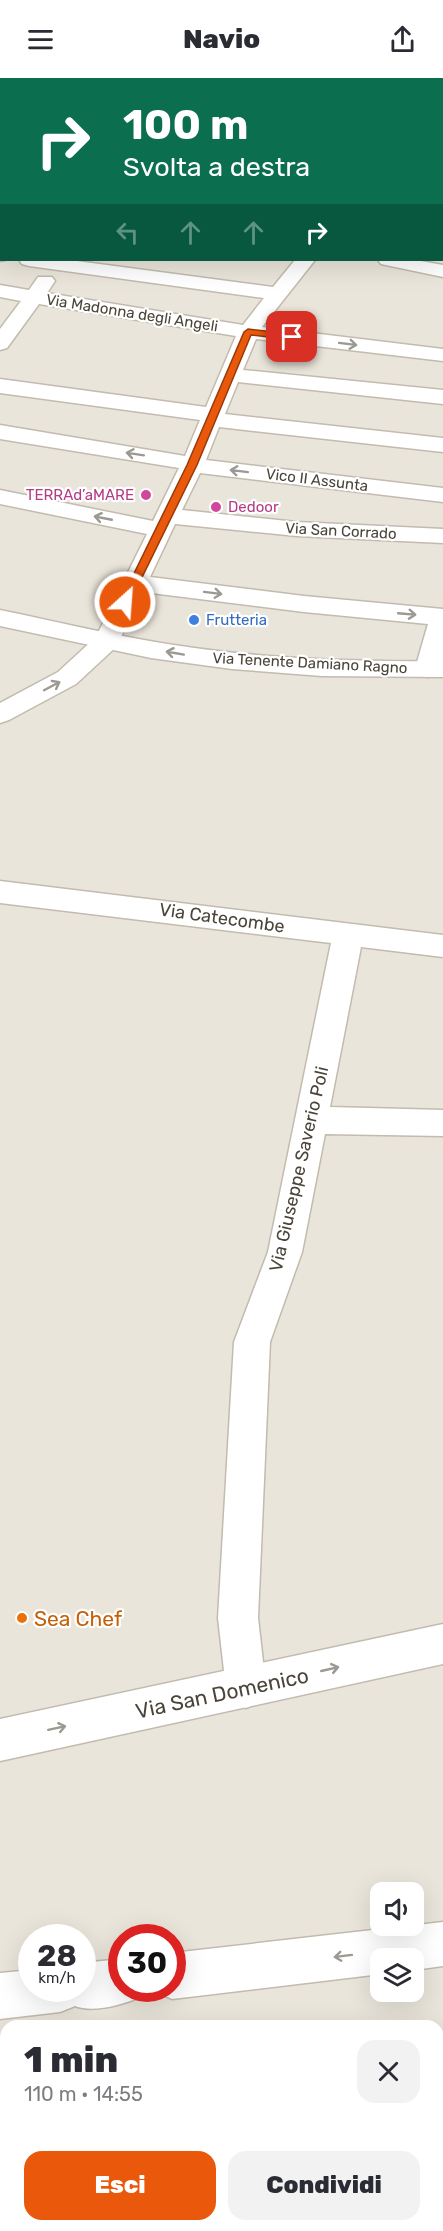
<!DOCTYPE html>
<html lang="it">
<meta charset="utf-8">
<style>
:root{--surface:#fff;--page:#f2f2f3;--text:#2b2b33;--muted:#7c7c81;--accent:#ea580c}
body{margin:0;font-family:Rubik,sans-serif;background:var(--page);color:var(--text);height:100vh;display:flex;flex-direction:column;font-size:22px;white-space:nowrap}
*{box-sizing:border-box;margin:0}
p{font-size:20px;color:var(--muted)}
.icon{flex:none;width:33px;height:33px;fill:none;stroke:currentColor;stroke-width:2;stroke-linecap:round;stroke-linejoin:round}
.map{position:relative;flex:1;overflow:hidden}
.side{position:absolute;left:0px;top:1942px;width:444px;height:212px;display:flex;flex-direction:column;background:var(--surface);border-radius:18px 18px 0 0;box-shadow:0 6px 24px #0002}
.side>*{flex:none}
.guide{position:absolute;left:0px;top:0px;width:444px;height:183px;box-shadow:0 6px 24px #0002;background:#0b6e4f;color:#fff;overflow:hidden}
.tools{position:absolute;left:370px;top:1804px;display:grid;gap:12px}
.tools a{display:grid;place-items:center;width:54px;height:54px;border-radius:12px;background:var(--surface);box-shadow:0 6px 24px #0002;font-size:30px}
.speed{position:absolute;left:18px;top:1846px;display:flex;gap:12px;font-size:30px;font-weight:700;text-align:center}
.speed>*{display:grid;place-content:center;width:78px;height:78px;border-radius:50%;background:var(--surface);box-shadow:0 6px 24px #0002;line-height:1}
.speed small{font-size:15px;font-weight:400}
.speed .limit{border:9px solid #d22;background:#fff;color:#111}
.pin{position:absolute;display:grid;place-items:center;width:51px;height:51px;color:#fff;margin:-26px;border-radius:12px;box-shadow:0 3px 9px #0006}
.me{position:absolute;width:66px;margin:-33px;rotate:26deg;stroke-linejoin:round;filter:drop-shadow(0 0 4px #0008)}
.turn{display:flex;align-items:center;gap:21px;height:126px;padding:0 24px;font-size:27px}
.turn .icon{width:78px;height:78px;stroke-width:2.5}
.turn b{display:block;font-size:42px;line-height:51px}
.lanes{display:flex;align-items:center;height:57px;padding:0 24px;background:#0003;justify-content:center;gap:30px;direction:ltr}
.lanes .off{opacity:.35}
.round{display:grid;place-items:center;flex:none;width:63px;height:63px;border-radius:18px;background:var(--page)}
.summary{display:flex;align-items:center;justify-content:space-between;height:102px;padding:0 24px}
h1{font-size:36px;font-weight:800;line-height:45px}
.action{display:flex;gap:12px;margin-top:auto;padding:12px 24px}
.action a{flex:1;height:69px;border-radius:18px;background:var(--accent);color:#fff;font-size:24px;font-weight:800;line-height:69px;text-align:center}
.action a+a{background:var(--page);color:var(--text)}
header{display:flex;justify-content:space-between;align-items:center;height:78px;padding:0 24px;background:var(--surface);font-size:27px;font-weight:800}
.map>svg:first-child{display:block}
.residential{fill:#eae5da;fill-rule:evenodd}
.water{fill:#a9d4f2}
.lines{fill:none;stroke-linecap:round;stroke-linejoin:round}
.minor-casing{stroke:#c2bbae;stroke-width:3}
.tertiary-casing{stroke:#c2bbae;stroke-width:3}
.minor{fill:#fff;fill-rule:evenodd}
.tertiary{fill:#fff;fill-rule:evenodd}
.oneway{stroke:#9c9892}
.route{fill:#ea580c;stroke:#983908;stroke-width:1.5}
.hotel-dot{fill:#d1479c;stroke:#fff;stroke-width:2}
.shop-dot{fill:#3f7fe0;stroke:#fff;stroke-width:2}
.food-dot{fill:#e8710a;stroke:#fff;stroke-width:2}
.labels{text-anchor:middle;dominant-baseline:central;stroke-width:4.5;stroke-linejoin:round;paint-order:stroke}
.far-street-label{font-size:15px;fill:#4b4439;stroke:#fff}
.far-hotel-label{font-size:15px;fill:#b23c85;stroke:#fff;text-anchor:end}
.far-shop-label{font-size:15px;fill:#366cbe;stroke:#fff;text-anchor:start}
.street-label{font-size:18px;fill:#4b4439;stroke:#fff}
.near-food-label{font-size:21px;fill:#c56008;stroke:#fff;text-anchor:start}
.near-street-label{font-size:21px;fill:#4b4439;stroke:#fff}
</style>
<header><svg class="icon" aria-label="menu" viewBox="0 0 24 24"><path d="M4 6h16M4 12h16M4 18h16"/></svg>Navio<svg class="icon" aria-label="share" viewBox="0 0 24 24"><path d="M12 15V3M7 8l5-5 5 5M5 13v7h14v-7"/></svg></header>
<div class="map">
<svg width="443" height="2153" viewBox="0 0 443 2153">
<rect width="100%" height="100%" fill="#f6f3ec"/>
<!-- residential -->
<path class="residential" d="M0 0H443V1966H438V1948H6V2013L0 2014ZM2 2H442V182H2ZM381 1815H414V1848H381ZM32 1860H82V1911H32ZM122 1860H172V1911H122ZM381 1881H414V1914H381Z"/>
<!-- water -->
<path class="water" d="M443 1997V2153H0V2038L6 2037V2148H438V1998Z"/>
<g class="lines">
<!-- minor casing -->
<g class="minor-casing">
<path id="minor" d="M11 0H36L37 2H12Z
M117 0H135L117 2Z
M183 0H201L182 2Z
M278 0H299L300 2H279Z
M390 0H408V2H390Z
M0 43H2L0 54Z
M443 61V72H442V61Z
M0 88H2V100H0Z
M2 116V129L0 130V117Z
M2 169V182H6L0 183Z
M19 182H69L273 209 295 182H315L262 249 443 271V283L256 261 243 292 443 312V326L238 304 225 336 443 360V374L219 349 206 382 443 410V424L200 395 182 432 297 444 443 451V465L297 458 175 446 150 499 304 518 443 531V584L437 597 428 599 419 597 415 591 428 546 304 534 143 514 116 569 76 606 9 642 0 645V625L58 594 96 559 147 456 0 426V412L153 443 179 390 0 361V347L185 378 200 342 0 315V301L206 329 236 258 39 226 7 270 0 272V251L21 223 0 219V207L29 212 38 199H52L55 203 47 215 243 247 264 220 29 188 22 186Z
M378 182H415L443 187V199L381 186Z
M0 803 443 857V879L361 869 330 1029 443 1032V1058L325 1056 302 1174 270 1264 258 1540 266 1610 260 1624 246 1630 232 1624 226 1610 218 1540 234 1264 268 1174 331 865 0 825Z
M443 1844V1888L414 1892V1881H381V1896L172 1921 156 1914 155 1911H172V1875Z
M122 1881V1911H142L138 1920C121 1927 93 1935 75 1928L60 1934 0 1941V1895L32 1892V1911H82V1885Z"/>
</g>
<!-- tertiary casing -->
<g class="tertiary-casing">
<path id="tertiary" d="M0 532C58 544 116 558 174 567 263 581 353 584 443 583V599L322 598 232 591 151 580 0 548Z
M443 1546V1586L0 1683V1641Z"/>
</g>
<!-- minor -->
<use href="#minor" class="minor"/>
<!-- tertiary -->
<use href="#tertiary" class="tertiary"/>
</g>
<!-- one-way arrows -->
<defs><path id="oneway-shaft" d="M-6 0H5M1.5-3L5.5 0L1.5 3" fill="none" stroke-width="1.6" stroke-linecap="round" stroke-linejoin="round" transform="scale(1.5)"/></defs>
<g class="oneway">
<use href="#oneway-shaft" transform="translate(348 266) rotate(7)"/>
<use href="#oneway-shaft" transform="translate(135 376) rotate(-171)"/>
<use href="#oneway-shaft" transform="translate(239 393) rotate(-173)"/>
<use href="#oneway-shaft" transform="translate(103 440) rotate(-169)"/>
<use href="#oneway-shaft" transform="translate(213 515) rotate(7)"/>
<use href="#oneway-shaft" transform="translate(407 536) rotate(5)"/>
<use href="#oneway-shaft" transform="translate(175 575) rotate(-170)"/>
<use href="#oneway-shaft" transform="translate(52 608) rotate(-28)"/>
<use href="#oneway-shaft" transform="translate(330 1591) rotate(-13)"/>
<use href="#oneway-shaft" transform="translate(57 1650) rotate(-12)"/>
<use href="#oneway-shaft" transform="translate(343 1878) rotate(173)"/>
</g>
<!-- route -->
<path class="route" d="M248 251 292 256 296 259 292 262 251 257 197 387 130 524 129 527H121L120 524 187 387 244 254Z"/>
<!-- markers -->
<g class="hotel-dot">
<circle cx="146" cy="417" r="6"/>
<circle cx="216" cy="429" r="6"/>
</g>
<circle class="shop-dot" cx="194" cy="542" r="6"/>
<circle class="food-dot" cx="22" cy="1540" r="6"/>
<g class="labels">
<!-- far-street labels -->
<g class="far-street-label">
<text transform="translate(132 235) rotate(9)">Via Madonna degli Angeli</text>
<text transform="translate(317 402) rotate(7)">Vico II Assunta</text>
<text transform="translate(341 453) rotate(3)">Via San Corrado</text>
<text transform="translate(310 585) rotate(3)">Via Tenente Damiano Ragno</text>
</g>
<!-- far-hotel labels -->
<g class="far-hotel-label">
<text x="134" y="417">TERRAd’aMARE</text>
<text x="228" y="429" text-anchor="start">Dedoor</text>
</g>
<!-- far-shop labels -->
<g class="far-shop-label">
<text x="206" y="542">Frutteria</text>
</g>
<!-- street labels -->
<g class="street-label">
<text transform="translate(222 840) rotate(8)">Via Catecombe</text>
<text transform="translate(299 1091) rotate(-77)">Via Giuseppe Saverio Poli</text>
</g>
<!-- near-food labels -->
<g class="near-food-label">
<text x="34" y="1540">Sea Chef</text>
</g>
<!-- near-street labels -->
<g class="near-street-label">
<text transform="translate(222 1615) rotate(-12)">Via San Domenico</text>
</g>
</g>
</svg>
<div class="tools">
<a><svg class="icon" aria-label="sound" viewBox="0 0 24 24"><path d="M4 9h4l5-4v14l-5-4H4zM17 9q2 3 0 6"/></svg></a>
<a><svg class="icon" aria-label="layers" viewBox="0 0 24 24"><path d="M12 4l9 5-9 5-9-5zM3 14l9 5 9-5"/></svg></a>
</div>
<div class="speed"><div>28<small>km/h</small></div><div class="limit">30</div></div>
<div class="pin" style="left:292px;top:259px;background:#d93025"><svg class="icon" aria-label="arrive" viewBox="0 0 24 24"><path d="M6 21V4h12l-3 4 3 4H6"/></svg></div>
<svg class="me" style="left:125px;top:524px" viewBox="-20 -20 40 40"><circle r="17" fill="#ea580c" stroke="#fff" stroke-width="3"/><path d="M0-11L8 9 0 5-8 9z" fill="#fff"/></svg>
<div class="guide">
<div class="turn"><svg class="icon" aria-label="right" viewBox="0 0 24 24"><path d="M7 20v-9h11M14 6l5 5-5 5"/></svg><div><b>100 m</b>Svolta a destra</div></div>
<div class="lanes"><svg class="icon off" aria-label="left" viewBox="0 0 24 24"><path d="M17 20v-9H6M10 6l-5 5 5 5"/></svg><svg class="icon off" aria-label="ahead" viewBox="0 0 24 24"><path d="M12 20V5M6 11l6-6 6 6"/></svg><svg class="icon off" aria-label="ahead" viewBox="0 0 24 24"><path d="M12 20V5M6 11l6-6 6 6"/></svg><svg class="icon" aria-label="right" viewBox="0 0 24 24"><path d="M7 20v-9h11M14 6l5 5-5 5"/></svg></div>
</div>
<section class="side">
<div class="summary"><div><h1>1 min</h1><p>110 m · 14:55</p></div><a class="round"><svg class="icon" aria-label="close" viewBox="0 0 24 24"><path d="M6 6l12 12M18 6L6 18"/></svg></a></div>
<div class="action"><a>Esci</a><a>Condividi</a></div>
</section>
</div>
